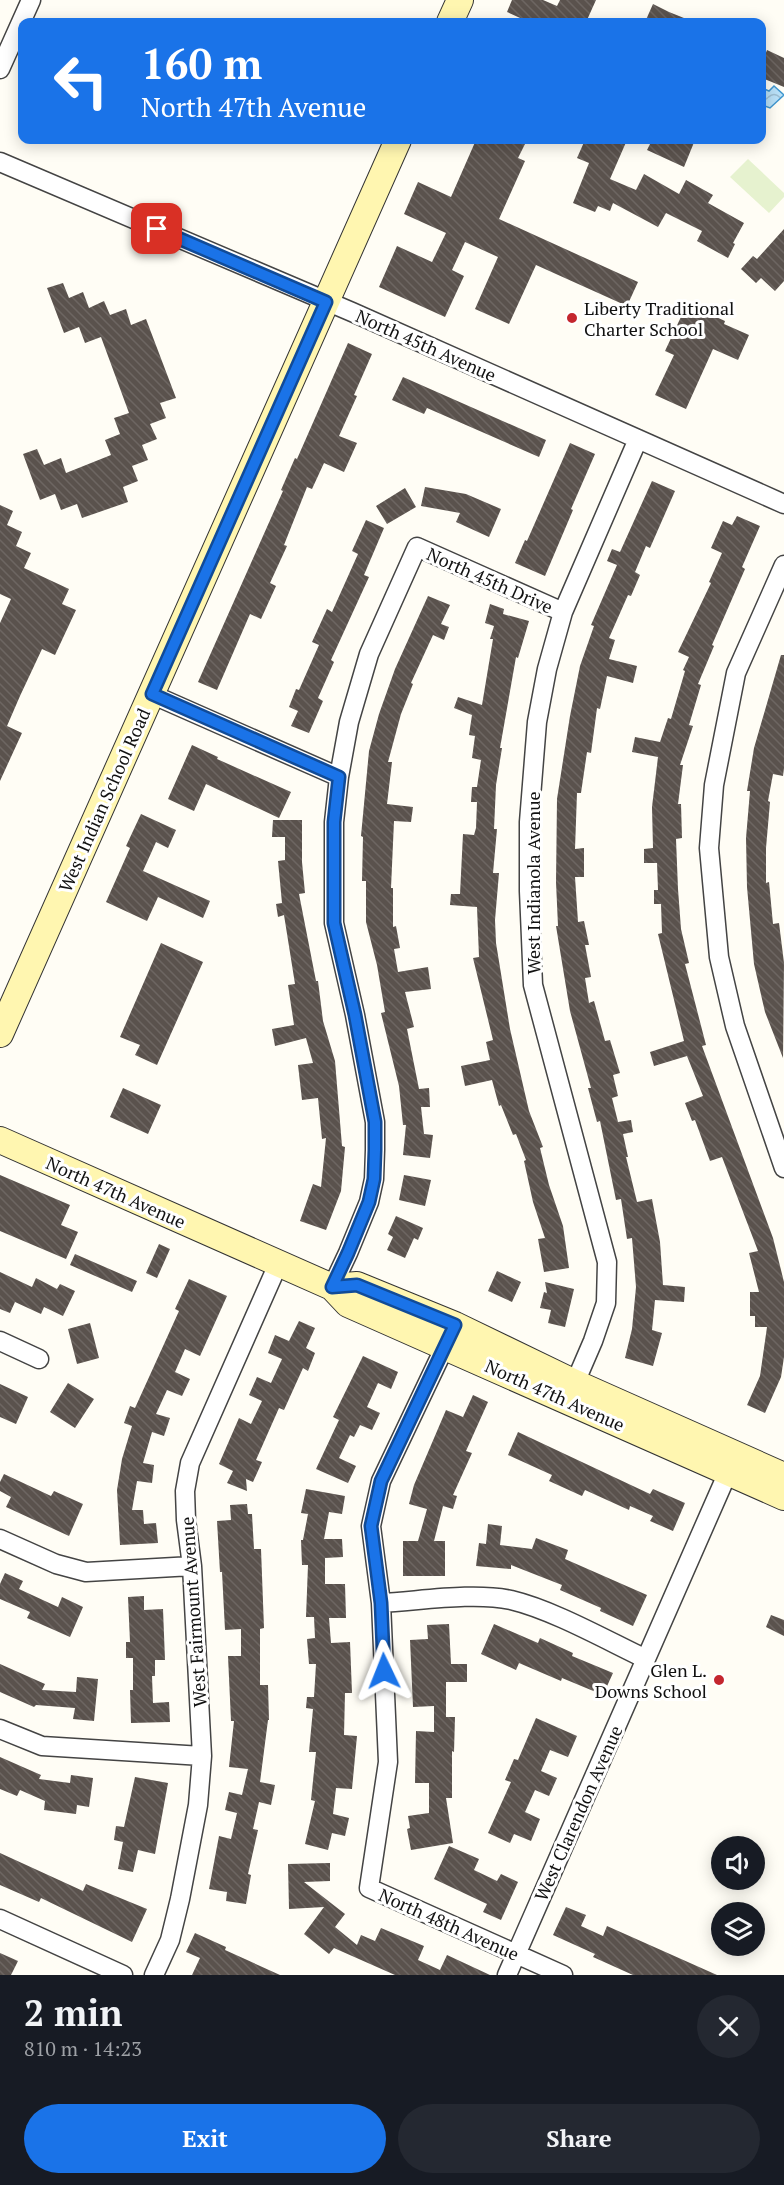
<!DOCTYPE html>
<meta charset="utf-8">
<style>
:root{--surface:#171b24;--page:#242831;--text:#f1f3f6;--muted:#9ea1a6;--accent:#1a73e8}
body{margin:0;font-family:"PT Serif",serif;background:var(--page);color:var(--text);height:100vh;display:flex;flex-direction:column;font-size:22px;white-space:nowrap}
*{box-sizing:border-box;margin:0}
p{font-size:20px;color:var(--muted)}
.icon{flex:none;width:33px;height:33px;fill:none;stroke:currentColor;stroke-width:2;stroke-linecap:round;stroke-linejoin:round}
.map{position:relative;height:1975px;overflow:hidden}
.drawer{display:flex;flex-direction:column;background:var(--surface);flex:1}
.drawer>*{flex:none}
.banner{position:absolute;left:18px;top:18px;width:748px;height:126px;border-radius:12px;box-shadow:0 3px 15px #0003;background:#1a73e8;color:#fff;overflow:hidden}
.tools{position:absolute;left:711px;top:1836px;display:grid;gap:12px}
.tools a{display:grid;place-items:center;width:54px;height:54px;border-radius:50%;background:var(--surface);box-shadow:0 3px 15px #0003;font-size:30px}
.pin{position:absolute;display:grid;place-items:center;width:51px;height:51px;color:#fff;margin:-26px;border-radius:12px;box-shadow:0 3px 9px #0006}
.me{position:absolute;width:66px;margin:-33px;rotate:358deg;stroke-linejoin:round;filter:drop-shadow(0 0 4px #0008)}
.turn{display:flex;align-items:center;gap:21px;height:126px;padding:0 24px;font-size:27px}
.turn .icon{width:78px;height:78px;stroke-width:2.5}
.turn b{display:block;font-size:42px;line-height:51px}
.round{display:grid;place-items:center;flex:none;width:63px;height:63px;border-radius:32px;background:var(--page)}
.head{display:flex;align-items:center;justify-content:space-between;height:102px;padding:0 24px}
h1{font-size:36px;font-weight:700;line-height:45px}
.cta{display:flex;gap:12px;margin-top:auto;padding:12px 24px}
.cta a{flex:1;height:69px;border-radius:36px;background:var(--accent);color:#fff;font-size:24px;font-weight:700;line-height:69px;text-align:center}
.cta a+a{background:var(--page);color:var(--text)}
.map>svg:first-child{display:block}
.pitch{fill:#e6f2cf}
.water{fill:url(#water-waves);stroke:#3f96cf;stroke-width:1.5}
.building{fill:url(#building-back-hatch)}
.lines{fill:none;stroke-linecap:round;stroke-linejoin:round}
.street-casing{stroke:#444;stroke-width:21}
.secondary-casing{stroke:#333;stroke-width:28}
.street{stroke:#fff;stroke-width:18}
.secondary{stroke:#fff6b0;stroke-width:26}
.route-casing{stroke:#114b97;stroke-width:15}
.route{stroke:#1a73e8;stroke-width:10}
.poi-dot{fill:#c4262e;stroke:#fff;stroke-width:2}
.labels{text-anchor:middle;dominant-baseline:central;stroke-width:6;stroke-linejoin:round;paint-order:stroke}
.poi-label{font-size:18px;fill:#111;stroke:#fff;text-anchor:start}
.street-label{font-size:18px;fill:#111;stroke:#fff}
</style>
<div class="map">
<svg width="784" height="1975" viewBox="0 0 784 1975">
<defs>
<pattern id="water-waves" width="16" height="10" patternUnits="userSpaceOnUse" patternTransform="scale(1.5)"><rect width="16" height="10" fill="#b9e0f7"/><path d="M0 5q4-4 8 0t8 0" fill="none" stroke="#9ebfd3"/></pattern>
<pattern id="building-back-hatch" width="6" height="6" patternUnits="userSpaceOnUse" patternTransform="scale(1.5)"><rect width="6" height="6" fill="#5a524d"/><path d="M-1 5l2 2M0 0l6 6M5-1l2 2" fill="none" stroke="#6d6662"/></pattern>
</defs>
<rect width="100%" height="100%" fill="#fffdf5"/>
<!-- pitch -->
<path class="pitch" d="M748 159 784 193V197L769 213 730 177Z"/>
<!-- water -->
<path class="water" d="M774 86 784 95 770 108 762 105V88L769 91Z"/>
<!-- building -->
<path class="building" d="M512 0H543L557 6 560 0H596L587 20 585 19 583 22H529L507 12Z
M653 4 669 12 694 22H645Z
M767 50 784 58V87L762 78V63Z
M476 140H527L518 158 525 161 499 219 638 282 627 306 536 265 509 324 475 309 498 257 465 242 452 270 464 276 445 317 379 287 397 246 432 262 446 233 404 214 418 182 451 197Z
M585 140H627L610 179 636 190 644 174 679 194 686 180 713 195 708 203 744 223 733 243 735 244 728 258 697 241 702 231 666 213 658 227 613 203 610 211 598 206 595 212 573 203 589 163 577 158Z
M652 140H695L684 167 647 150Z
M784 229V281L775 291 761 278 756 283 741 269 753 256 757 259Z
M63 283 69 298 83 292 89 308 104 301 110 315 126 309 131 325 146 319 176 398 160 403 166 418 150 424 157 439 142 445 148 460 132 466 138 481 123 487 128 502 82 518 77 504 61 510 55 494 40 500 23 454 37 449 44 465 61 458 66 473 111 455 105 440 120 434 114 418 129 413 101 337 85 343 79 327 64 333 47 288Z
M687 304 702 312 703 311 725 321 724 324 749 335 738 360 713 349 686 409 655 395 674 355 665 351Z
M348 343 372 354 354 395 357 396 339 436 357 443 344 472 324 463 312 489 307 487 284 545 287 546 270 583 276 586 261 619 250 614 217 690 198 682 283 491 281 490 295 458 297 459Z
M403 377 546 440 539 457 427 408 424 414 392 400Z
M570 443 595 454 571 509 573 510 545 576 515 563 525 540 527 541Z
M652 481 675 491 650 548 646 546 635 572 640 575 631 596 628 595 609 638 615 640 609 659 637 666 633 683 607 676 600 709 597 708 591 753 587 752 581 793H577L575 849 584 848V877H575L578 922 584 921 589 945H585L591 977 585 978 589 1003 594 1001 605 1041 610 1040 620 1073 613 1075 618 1096 612 1098 618 1122 631 1120 633 1132 623 1134 628 1157H626L637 1202 652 1199 660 1242 663 1285 685 1287 684 1302 655 1300 652 1330 662 1333 653 1366 625 1358 632 1329 636 1287 632 1238 627 1239 621 1199 616 1200 600 1121 597 1122 588 1088H591L570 1011 556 926H558L556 882 557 799 570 716 580 666 594 626 591 625 617 565 607 561 612 549 620 552Z
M425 487 466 494 501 509 489 537 456 522 460 513 421 506Z
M405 488 416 507 387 524 376 506Z
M0 505 13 511 7 525 22 532 16 546 31 553 24 568 69 589 62 604 76 610 55 655 42 649 20 696 7 726 22 733 0 781V623L11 599 0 594Z
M737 516 760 526 742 567 745 569 712 645 714 646 698 684 701 685 689 725 693 726 680 765H683L678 804H681L682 838 676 839 678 889 681 929 689 963 685 964 706 1045 702 1046 773 1238 784 1282V1357L781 1377 765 1413 747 1405 760 1376 767 1327H755V1316H750V1292H759L749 1253 758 1251 722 1157 710 1161 695 1120 692 1121 685 1103 703 1096 687 1056 654 1066 650 1052 684 1041 658 934 662 933 661 904H654V890H658L657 863H644V849L653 848 652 807 658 757 632 752 635 737 660 742 668 718 671 719 685 671 683 670 689 657 678 652 711 583 709 582 722 553 711 548 723 521 732 525Z
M366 520 384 528 364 575 369 577 331 660 334 662 318 698 323 701 309 733 291 726 298 711 289 707 296 689 299 690 319 645 312 642 327 609 332 612 358 554 352 551Z
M428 596 450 605 441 624 449 627 444 640 433 635 411 683 413 684 401 714 388 762H392L387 804 413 807 411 822 394 821 391 888H393V927L396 926 400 948 394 949 398 972 428 967 431 989 405 992 414 1027 407 1029 419 1089 429 1088 430 1107H421L424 1134 433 1135 430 1158 403 1155 406 1125H403L399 1086 381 1013 385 1012 377 965 366 922V881H362L363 837 361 836 369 751 379 714 395 669Z
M490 604 504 609 503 614 529 621 518 658 516 657 500 748H502L496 785 494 829H497L493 873H499L495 920 496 943 510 1029 529 1111 543 1147 540 1148 549 1185 563 1226 569 1268 544 1272 538 1239 545 1238 533 1202 524 1161 526 1160 516 1134 513 1135 501 1105 499 1106 492 1080 465 1086 461 1066 490 1060 486 1042 493 1040 473 958 479 957 477 907 450 905 451 894H460L463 834 474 835 476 828 477 802H471L472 787H477L481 760 472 758 475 736 469 735 472 715 454 708 458 697 482 705 493 639H490L494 626 485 623Z
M781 655H784V768L783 776 773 774 768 801 770 802 766 848V883L769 882 773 924 779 923 784 963 783 1058 765 1012 754 964 747 887 746 838 750 791H747L754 748Z
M192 745 218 757 217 759 291 792 279 818 206 784 194 811 168 799Z
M141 814 176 830 168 848 156 842 143 871 210 901 203 918 158 897 147 921 106 902 130 848 126 846Z
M273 820H302V862L305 893 299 894 316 981H318L323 1021 335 1061 342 1146 345 1147 341 1191 326 1230 300 1221 313 1184 321 1187 326 1138 322 1139 318 1098 302 1100 298 1065 313 1063 306 1038 275 1046 272 1029 294 1025 288 985 295 984 284 915 278 917 276 904 282 903 278 861 285 860V837H272Z
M161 943 203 962 157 1065 135 1055 140 1045 120 1037Z
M123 1088 161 1105 148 1134 110 1117Z
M0 1175 70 1205 61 1225 78 1232 66 1259 0 1231Z
M404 1175 431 1180 425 1206 399 1200Z
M396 1216 423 1228 418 1240 414 1238 405 1258 387 1250 393 1237 388 1234Z
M159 1244 170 1249 157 1278 146 1273Z
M75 1254 137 1281 132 1292 70 1265Z
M497 1271 521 1282 512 1302 488 1291Z
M0 1272 32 1287 36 1278 57 1289 60 1284 75 1291 63 1316 44 1307 41 1314 15 1302 10 1313 0 1309Z
M189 1279 227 1296 200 1356 185 1349 175 1372 190 1379 182 1396 167 1390 156 1414 170 1418 164 1436 152 1432 143 1463 154 1465 152 1483 137 1481 132 1510H143L144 1524 156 1523 158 1543 120 1545 117 1490 122 1459 132 1426 124 1423 130 1406 135 1408 179 1311 175 1309Z
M545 1282 574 1289 565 1327 548 1323 551 1310 540 1308 544 1292 547 1293Z
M299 1321 315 1328 306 1348 315 1353 308 1371 303 1368 284 1410 279 1408 256 1460 262 1462 253 1482 246 1479 247 1491 227 1483 233 1471 219 1464 239 1418 251 1424 262 1401 249 1395 257 1377 271 1383 282 1359 268 1353 275 1335 289 1341Z
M90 1323 99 1358 77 1364 68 1329Z
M363 1356 398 1372 391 1389 378 1383 367 1407 380 1413 372 1430 360 1425 354 1437 350 1435 339 1458 356 1466 348 1483 316 1469 339 1420 333 1417Z
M68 1383 94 1399 75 1428 50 1412Z
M0 1384 28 1397 16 1424 0 1417Z
M473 1395 488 1402 466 1451 472 1453 453 1495 457 1496 453 1509 443 1506 434 1541H445V1576H403V1541H418L427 1509 409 1504 414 1485 446 1410 463 1417Z
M518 1432 650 1494 653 1489 685 1503 673 1531 650 1521 653 1516 630 1506 629 1510 585 1490 582 1496 549 1481 552 1475 508 1455Z
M4 1474 51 1496 54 1491 83 1504 69 1536 6 1507 11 1497 0 1491V1482Z
M306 1489 345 1496 342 1514 329 1512 324 1539H342L343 1557 325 1558V1584H345L346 1618H329L331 1643 350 1642 352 1693H345L344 1735 357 1736 352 1789 336 1788 333 1814 349 1818 345 1836 332 1833 328 1850 305 1844 315 1801 311 1800 316 1752H309L313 1709 306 1708 307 1697H314L316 1664H309L307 1639 315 1638 314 1617H306L308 1565H302L301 1540H303L308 1514 301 1513Z
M247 1504 248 1514H252L254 1549H261L264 1628 260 1629V1685H268L269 1720H268L260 1782 275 1785 271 1805 259 1802 253 1829 258 1830 248 1874 251 1875 246 1904 226 1901 227 1892 209 1889 219 1836 231 1839 237 1813 225 1810 229 1792 242 1795 248 1769 229 1767 234 1721H231L228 1656H241V1629L225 1630 222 1572H220L217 1521 231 1520 230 1505Z
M488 1524 502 1526 500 1545 532 1549 536 1538 568 1550 565 1559 647 1595 633 1626 600 1611 601 1608 560 1590 562 1585 511 1565V1569L476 1566 479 1543 486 1544Z
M5 1573 23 1581 19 1589 58 1607 62 1597 83 1607 70 1637 27 1618 30 1612 0 1599V1584Z
M144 1596V1610L163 1609 165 1660H155V1676H152L153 1703 169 1702 170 1722 131 1723 130 1690H133V1658H126V1642H130L128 1597Z
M771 1615 784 1620V1636L766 1627Z
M449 1624 451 1664H467V1682H446V1717H455L454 1752 452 1751V1798H446L453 1843 411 1850 407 1829 410 1828 408 1816 429 1813V1783H415L416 1731 434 1732V1706L413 1707 410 1640 428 1639 427 1625Z
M494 1624 538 1643 540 1638 573 1653 572 1656 613 1673 603 1695 562 1678 561 1681 519 1663 516 1670 481 1654Z
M0 1664 45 1684 42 1690 76 1692 77 1677 98 1679 94 1721 73 1719 75 1708 36 1705 34 1707 0 1692Z
M536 1718 577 1736 568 1757 550 1750 541 1771 557 1778 549 1796 535 1790 525 1812 540 1819 531 1841 514 1834 510 1843 488 1833 511 1782 505 1780 514 1759 518 1760Z
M0 1757 41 1775 39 1779 70 1783 71 1775 93 1778 89 1807 77 1805 76 1814 44 1810 45 1801 20 1790 17 1796 0 1789Z
M135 1777 168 1783 155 1854 138 1850 133 1872 118 1869 123 1842 114 1840 116 1826 124 1827Z
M449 1846 479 1859 474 1870 497 1881 501 1874 518 1882 501 1920 483 1912 487 1904 434 1879Z
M0 1853 83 1891 86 1884 147 1909 132 1942 41 1898 39 1902 0 1885Z
M330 1863V1881L304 1882 345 1914 335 1927 357 1945 361 1935 375 1941 381 1928 424 1946 418 1960 440 1970 447 1955 490 1975H395L334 1948 329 1954 304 1934 324 1907 289 1909 288 1864Z
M566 1907 586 1915 581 1926 603 1936 607 1926 717 1975H633L593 1957 595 1954 553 1935Z
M195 1933 226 1947 225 1950 280 1975H192L200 1958 186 1952Z
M0 1953 18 1961 11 1975H0Z"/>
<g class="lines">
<!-- street casing -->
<g class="street-casing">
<path id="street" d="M0 69 31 0
M0 162 352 312 784 504
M784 565 736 673 714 785 709 848 719 957 735 1026 784 1168
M151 694 339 777
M332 1287 348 1253 369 1202 374 1179 375 1150V1122L355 1015 334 923V822L339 777 349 722 369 654 417 547 563 612
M450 1336 381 1481 371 1526 381 1603 388 1762 369 1888 563 1975
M0 1341 39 1359
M571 1392 593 1341 606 1303 607 1262 533 985 529 891V822L537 722 547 669 563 612 638 439
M0 1539 56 1564 86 1572 192 1566
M381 1603C420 1601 473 1592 511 1600 553 1610 606 1640 646 1659
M0 1729 42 1746 202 1756
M0 1919 123 1975
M154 1975 170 1940 180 1899 198 1805 202 1756 192 1566 186 1520 185 1491 190 1463 279 1262
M507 1975 732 1463"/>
</g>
<!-- secondary casing -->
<g class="secondary-casing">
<path id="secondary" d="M450 22 460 0
M0 1034 398 140
M0 1140 332 1287 348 1304 784 1497
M332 1287 357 1285 455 1325 575 1383 784 1476"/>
</g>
<!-- street -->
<use href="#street" class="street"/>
<!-- secondary -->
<use href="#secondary" class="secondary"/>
</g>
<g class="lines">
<!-- route casing -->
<g class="route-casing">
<path id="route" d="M157 229 326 302 152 694 339 777 334 822V923L355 1015 375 1122V1150L374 1179 369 1202 348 1253 332 1287 357 1285 455 1325 381 1481 371 1526 381 1603 384 1671"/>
</g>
<!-- route -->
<use href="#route" class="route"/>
</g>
<!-- markers -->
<g class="poi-dot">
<circle cx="572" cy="318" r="6"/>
<circle cx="719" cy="1680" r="6"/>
</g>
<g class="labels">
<!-- poi labels -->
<g class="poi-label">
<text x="584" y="308">Liberty Traditional<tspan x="584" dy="21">Charter School</tspan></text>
<text x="707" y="1670" text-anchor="end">Glen L.<tspan x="707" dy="21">Downs School</tspan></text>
</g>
<!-- street labels -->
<g class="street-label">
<text transform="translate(426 345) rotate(24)">North 45th Avenue</text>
<text transform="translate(490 580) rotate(24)">North 45th Drive</text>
<text transform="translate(104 800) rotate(-66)">West Indian School Road</text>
<text transform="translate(533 883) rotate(-90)">West Indianola Avenue</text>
<text transform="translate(116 1192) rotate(24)">North 47th Avenue</text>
<text transform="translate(555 1395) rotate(24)">North 47th Avenue</text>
<text transform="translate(193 1612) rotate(-94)">West Fairmount Avenue</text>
<text transform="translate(578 1813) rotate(-66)">West Clarendon Avenue</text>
<text transform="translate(449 1924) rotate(24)">North 48th Avenue</text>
</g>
</g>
</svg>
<div class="tools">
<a><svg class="icon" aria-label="sound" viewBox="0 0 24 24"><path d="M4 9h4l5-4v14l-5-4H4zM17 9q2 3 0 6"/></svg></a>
<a><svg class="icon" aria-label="layers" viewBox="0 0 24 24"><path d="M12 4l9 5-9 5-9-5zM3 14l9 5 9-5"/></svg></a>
</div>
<div class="pin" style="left:157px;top:229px;background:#d93025"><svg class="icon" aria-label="arrive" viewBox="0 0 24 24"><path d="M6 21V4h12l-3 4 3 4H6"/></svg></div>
<svg class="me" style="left:384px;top:1671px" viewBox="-20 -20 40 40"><path d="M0-17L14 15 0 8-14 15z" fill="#1a73e8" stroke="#fff" stroke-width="4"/></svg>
<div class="banner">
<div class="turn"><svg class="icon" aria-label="left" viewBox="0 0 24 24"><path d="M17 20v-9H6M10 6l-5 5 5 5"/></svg><div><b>160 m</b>North 47th Avenue</div></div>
</div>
</div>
<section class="drawer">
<div class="head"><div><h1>2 min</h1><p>810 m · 14:23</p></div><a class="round"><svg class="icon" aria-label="close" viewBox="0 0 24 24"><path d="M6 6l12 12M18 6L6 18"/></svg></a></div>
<div class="cta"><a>Exit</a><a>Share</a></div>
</section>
